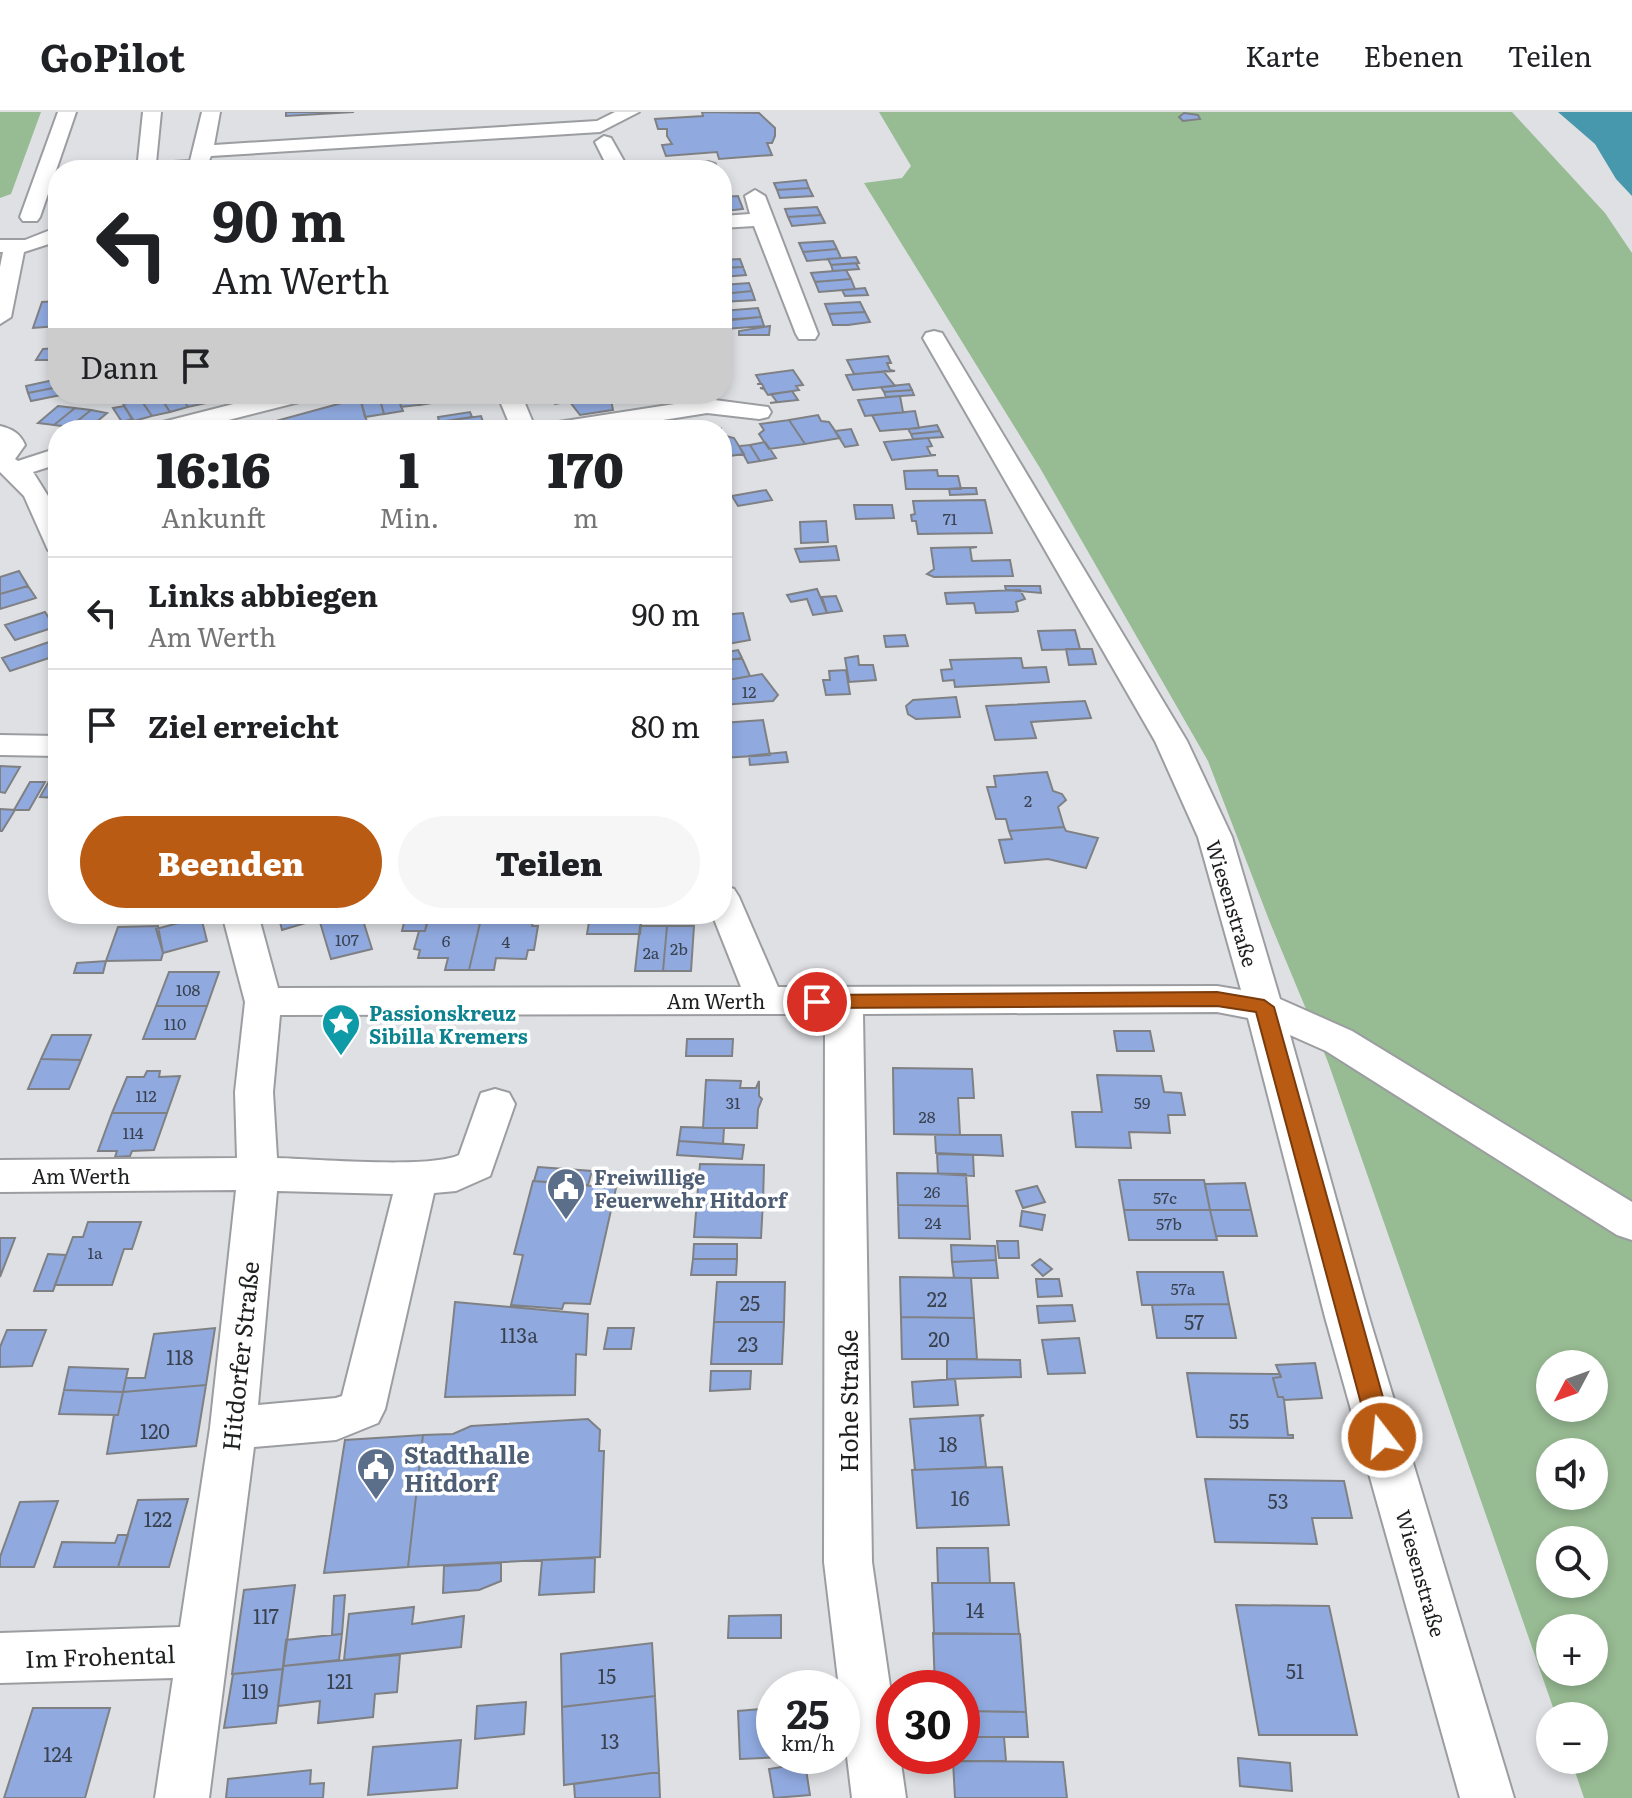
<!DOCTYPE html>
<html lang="de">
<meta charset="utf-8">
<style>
:root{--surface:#fff;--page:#f6f6f6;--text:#202124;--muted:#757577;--line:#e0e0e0;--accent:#ba5b13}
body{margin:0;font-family:Literata,serif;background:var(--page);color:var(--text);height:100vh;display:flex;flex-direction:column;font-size:30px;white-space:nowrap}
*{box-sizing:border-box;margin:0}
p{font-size:26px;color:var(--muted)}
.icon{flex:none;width:44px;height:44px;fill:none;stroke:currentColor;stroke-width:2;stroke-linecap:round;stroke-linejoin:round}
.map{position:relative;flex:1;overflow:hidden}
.details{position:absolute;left:48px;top:308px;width:684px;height:504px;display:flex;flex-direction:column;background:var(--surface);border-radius:32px;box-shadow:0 4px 12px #0003}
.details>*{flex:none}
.banner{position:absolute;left:48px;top:48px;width:684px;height:244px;border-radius:32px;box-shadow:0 4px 12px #0003;background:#fff;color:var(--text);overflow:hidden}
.needle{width:52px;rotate:229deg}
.tools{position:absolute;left:1536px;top:1238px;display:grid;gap:16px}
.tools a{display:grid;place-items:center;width:72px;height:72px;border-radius:50%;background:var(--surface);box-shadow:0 4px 12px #0003;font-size:40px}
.speed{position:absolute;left:756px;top:1558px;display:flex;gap:16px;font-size:40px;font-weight:700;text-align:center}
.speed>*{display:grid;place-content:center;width:104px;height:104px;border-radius:50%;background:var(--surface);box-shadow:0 4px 12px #0003;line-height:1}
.speed small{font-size:20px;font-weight:400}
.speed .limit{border:12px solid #d22;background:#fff;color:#111}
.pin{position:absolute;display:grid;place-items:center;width:68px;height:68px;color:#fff;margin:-34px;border:4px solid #fff;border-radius:50%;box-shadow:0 2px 8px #0007}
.me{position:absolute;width:88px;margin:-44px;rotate:344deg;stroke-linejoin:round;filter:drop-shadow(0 0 6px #0008)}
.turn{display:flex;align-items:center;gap:28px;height:168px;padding:0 32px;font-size:36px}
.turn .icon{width:104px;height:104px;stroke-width:2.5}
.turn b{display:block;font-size:56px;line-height:68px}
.then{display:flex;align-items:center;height:76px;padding:0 32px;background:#0003;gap:16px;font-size:30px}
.eta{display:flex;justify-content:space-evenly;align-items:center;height:136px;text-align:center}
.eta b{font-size:48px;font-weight:800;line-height:56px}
.button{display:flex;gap:16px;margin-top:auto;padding:16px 32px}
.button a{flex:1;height:92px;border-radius:48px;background:var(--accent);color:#fff;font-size:32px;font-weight:800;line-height:92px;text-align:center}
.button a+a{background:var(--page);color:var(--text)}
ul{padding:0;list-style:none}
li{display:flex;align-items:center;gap:24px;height:112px;padding:0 32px;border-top:2px solid var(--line)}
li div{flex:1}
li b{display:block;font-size:30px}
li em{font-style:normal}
header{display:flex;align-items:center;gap:48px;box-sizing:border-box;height:112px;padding:0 40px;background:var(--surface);border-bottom:2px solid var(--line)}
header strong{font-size:38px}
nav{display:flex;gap:44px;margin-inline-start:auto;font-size:28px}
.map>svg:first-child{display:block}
.green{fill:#97bb93;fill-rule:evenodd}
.water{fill:#4798ac}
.building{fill:#90aae0;stroke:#7f8083;stroke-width:2}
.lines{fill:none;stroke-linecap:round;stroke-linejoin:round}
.minor-casing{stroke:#9b9da0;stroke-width:4}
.minor{fill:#fff;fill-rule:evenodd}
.route{fill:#ba5b13;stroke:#793b0c;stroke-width:2}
.labels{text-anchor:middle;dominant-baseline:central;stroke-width:7;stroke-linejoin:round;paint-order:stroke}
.number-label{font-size:16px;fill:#3a4250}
.street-label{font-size:20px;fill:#1e1f20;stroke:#fff}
.culture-label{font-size:20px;font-weight:bold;fill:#0d838f;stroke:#fff;text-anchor:start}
.service-label{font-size:20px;font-weight:bold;fill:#4e5e75;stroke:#fff;text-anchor:start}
.near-number-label{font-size:20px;fill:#3a4250}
.near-street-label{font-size:24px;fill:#1e1f20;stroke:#fff}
.near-service-label{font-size:24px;font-weight:bold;fill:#4e5e75;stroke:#fff;text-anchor:start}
</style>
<header>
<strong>GoPilot</strong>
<nav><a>Karte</a><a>Ebenen</a><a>Teilen</a></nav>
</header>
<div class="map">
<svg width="1632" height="1686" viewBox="0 0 1632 1686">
<rect width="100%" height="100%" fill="#dfe0e4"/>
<!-- green -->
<path class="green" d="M0 0H41L11 82 0 86Z
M879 0H1512L1605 101 1632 141V1686H1584L1571 1648H1594V1604H1556L1328 950 1269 808 1208 649 1040 356 864 71 902 66 911 54ZM1550 1252H1594V1296H1550ZM1550 1340H1594V1384H1550ZM1550 1428H1594V1472H1550ZM1550 1516H1594V1560H1550Z"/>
<!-- water -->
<path class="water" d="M1558 0H1632V84L1616 67 1595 32Z"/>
<!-- building -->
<path class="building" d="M286 0H354L286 4Z
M702 0 759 1 775 16V24L772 31H767L772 43 719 47 717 40 666 44 662 33 672 32 667 24V17H658L655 7 703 4Z
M1184 1 1198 3 1200 7 1183 9 1179 5Z
M806 68 809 76 777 78 774 71Z
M809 76 813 84 780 86 777 78Z
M738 84 743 97 726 99 722 85Z
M817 95 821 103 788 105 785 97Z
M821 103 825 111 792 114 788 105Z
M833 129 837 137 803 140 799 131Z
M837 137 841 146 807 149 803 140Z
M856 145 859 151 831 153 828 147Z
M740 147 743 155 722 156V148Z
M856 151 859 157 833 159 831 153Z
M743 155 746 163 722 165V156Z
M846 158 851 167 815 170 811 161Z
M851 167 855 177 819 180 815 170Z
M749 171 752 179 722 182V173Z
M865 176 868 183 845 184 842 178Z
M752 179 755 188 722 190V182Z
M58 189V214L33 216 42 190Z
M860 190 865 200 829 202 825 192Z
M758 196 761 205 722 208V199Z
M865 200 870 210 848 213H833L829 202Z
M761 205 764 214 725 217 722 209Z
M770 214 769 223H739V219Z
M58 236V248H36L43 237Z
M888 244 891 251H887L890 258 895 259 854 262 847 248Z
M793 258 803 273 796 274 799 278 768 283 764 277 760 276H764L762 272H757H761L756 263Z
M888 259 884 260 895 274 853 278 846 263Z
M58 267V275L28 281 26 274Z
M909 272 912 278 884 280 881 275Z
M58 275V282H66L31 289 28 281Z
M912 278 914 283 886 285 884 280Z
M792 279 798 288 770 291 777 290 771 282Z
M179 282H200L206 291 188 295Z
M179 282 188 295 170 300 159 283Z
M397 282H416L419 293 401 295Z
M397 282 403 299 384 302 379 284Z
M416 282H435L438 290 419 293Z
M550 282H570L573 289 555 292Z
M570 282 610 283 613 298 580 303 570 290 573 289Z
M659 282H691L694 286 664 291Z
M159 283 170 300 152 304 141 288Z
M379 284 384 302 365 305 360 286Z
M900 284 903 300H908L865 304 858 288Z
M360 286 367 310 333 318H243Z
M141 288 152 304 134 309 123 292Z
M58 294 75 296 54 313 38 311Z
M124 294 132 307 122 310 113 296Z
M75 296 91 298 70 315 54 313Z
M91 298 107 301 87 318 70 315Z
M915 299 919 316 880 319 872 303Z
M470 300 472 305 439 310 438 305Z
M818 303 821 309 829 310 840 326 805 332 789 308Z
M481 304 484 313 442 318 439 310Z
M789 308 805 332 769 337 759 322 764 318 760 312Z
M687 311 692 318 650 316Z
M937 313 940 319 911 322 908 317Z
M851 317 858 333 845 335 835 319Z
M722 318 726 324 734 326 744 342 722 345Z
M940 319 943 325 913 327 911 322Z
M928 326 932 334 927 335 931 343H936L892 348 884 330Z
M765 330 770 337 776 346 760 349 750 333Z
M750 333 760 349 748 351 739 334Z
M937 358 938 364H958L961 377H906L904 359Z
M960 376H976L977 382 950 383 949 377Z
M766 378 772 388 738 394 732 384Z
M985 388 992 421 918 422 916 409H912L911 403 915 402 913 389Z
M854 393H892L894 406 856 407Z
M826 409 828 430 801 431 800 410Z
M836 434 839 448 800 450 795 437Z
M977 435 970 436 972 449 1010 448 1013 464 934 465 927 462 934 457 931 436Z
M19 459 28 474 0 482V465Z
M28 474 36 486 0 497V482Z
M1005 474H1040L1041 481 1006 478Z
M817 477 827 501 813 503 807 487 791 490 787 483Z
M1020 478 1025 487 1016 490 1018 499 1013 500 976 501 974 491 947 492 945 481Z
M836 484 842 499 827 501 822 485Z
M45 500 55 515 15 528 5 513Z
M743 501 750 528 722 533V503Z
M1075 518 1080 537 1042 538 1038 519Z
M905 523 908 534 886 535 884 524Z
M58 527V543L10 559 2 546Z
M1066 537H1092L1096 552 1069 553Z
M738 538 742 546 722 549V541Z
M858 544 859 553H873L876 568 849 570 845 546Z
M742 546 750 564 722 569V549Z
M1021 546 1023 556 1046 555 1049 570 955 575 954 568 943 569 941 558 952 557 950 548Z
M846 558 850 582 826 583 823 568H830L829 559Z
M762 562 778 583 773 589 722 593V569Z
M956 585 960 605 916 607 908 602 906 594 913 588Z
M1085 589 1091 606 1031 610 1036 626 995 628 986 594Z
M763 608 770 643 722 646V611Z
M786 640 788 650 750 653 749 644Z
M0 654 20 655 5 681 0 680Z
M57 655 58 686 40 685Z
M1047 660 1053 679 1062 682 1066 688 1058 695 1064 715 1009 719 1006 707H996L987 675H996L994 664Z
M30 670H45L29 698H14Z
M0 697 15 698 2 719H0Z
M1064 715 1066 719 1098 726 1086 756 1048 747 1005 751 999 728 1012 727 1009 719Z
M278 802H361L372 837 331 847 319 807 282 818Z
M406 802H430L425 819H402Z
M590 802H642L640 822H587L589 810 586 809H589Z
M201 805 207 829 163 841 156 817Z
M427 810 480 811 469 858H445L448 846H418L420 838 414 837 419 819H425Z
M480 811H533L532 814H538L534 838H528L526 847 496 846 494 858H469Z
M158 814 163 841 161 848 106 849 118 815Z
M640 814H667L663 859H635Z
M667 814H694L691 859H663Z
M106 849 103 861H74L77 851Z
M169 860H219L207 894H156Z
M156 894H207L195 927H143Z
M1114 919H1150L1154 939H1117Z
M52 923H91L81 948 41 947Z
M687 927H733L732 944H686Z
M41 947 81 948 69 977H28Z
M893 956 972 957 974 986H958L960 1023 894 1022Z
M147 959H160L159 965 180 964 167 1001H112L127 965H144Z
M1097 963 1161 964 1164 980 1181 981 1185 1003H1168L1170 1021 1129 1020 1131 1036 1076 1035 1072 1000H1102Z
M706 968 741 969 740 976H756L759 969V984L762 987 758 997 757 1016H703Z
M112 1001H167L154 1038 132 1039 130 1044 115 1045 117 1039H98Z
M681 1015 724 1016 723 1032 679 1029Z
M935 1023H1001L1003 1044 936 1041Z
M679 1029 744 1033 742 1047 677 1043Z
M937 1042 973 1043 974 1064 938 1062Z
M700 1052 764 1053 763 1089 697 1088Z
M538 1055 592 1059 588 1073 534 1069Z
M897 1061 966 1062 968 1094 898 1093Z
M1119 1068H1204L1210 1098H1124Z
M533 1069 616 1076 590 1192 564 1191 562 1197 511 1193 523 1143 514 1142Z
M1245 1071 1251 1098H1210L1205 1072Z
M1037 1074 1045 1090 1023 1096 1016 1079Z
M697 1088 763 1089 761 1126 694 1125Z
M898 1093 968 1094 970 1127 899 1126Z
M1124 1098H1210L1217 1128H1129Z
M1210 1098H1251L1257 1124H1216Z
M1022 1099 1045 1103 1042 1118 1020 1114Z
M88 1110H141L132 1137H124L112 1173H55L73 1125H83Z
M0 1126H15L0 1165Z
M997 1129H1018L1019 1146H999Z
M694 1132H737V1147H693Z
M951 1133 995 1134 996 1148 952 1150Z
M48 1142 66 1143 53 1179H34Z
M693 1147H737L736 1163H691Z
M1040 1147 1052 1157 1043 1164 1032 1153Z
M996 1148 998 1166H954L952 1150Z
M1137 1160H1223L1229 1192 1142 1193Z
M900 1165 971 1166 974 1206 901 1205Z
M1036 1167H1059L1062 1184 1038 1185Z
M717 1170H785L784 1210H714Z
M455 1190 588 1202 586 1243 576 1242 575 1283 445 1285Z
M1229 1192 1236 1226H1157L1152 1193Z
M1072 1193 1075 1209 1039 1211 1037 1194Z
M901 1205 974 1206 977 1247H902Z
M714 1210H784L782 1252H711Z
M215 1216 206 1273 123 1280 126 1266H145L154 1222Z
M608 1216H634L631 1237H604Z
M7 1218H46L32 1254 0 1255V1235Z
M1079 1226 1085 1261 1048 1262 1042 1228Z
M947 1247 1020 1248 1021 1265 947 1267Z
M1315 1251 1322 1286 1284 1288 1283 1285H1278L1273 1266 1281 1265 1276 1253Z
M69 1255 128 1257 123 1280 64 1278Z
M711 1259H751L750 1277 710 1279Z
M1187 1261 1280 1262 1281 1265 1273 1266 1278 1285H1283L1284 1288 1288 1323H1293V1326L1197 1325Z
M955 1267 958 1293 914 1295 912 1270Z
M206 1273 196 1334 107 1342 114 1303H118L123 1280Z
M64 1278 123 1280 118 1303 59 1302Z
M984 1303 980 1305 986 1355 915 1358 910 1307Z
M588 1307 600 1318 599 1339H604L600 1445 408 1455 423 1323 453 1322 471 1314Z
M423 1323 408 1455 324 1461 345 1328Z
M1002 1355 1009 1413 917 1416 912 1358Z
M1205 1367 1344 1369 1352 1406H1312L1317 1432 1215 1430Z
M188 1387 169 1455H118L138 1388Z
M58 1389 34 1455H0V1445L20 1390Z
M118 1423H128L118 1455H54L62 1430 115 1431Z
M937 1436H988L990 1471H938Z
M595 1446 594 1480 539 1483 542 1448Z
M501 1451V1469L479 1478 443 1481 444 1454Z
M932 1471H1014L1019 1522H934Z
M295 1473 283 1557 232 1562 244 1478Z
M345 1483 342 1522 332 1523 334 1484Z
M1236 1493 1329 1494 1357 1623H1259Z
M414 1495 412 1512 464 1504 461 1535 344 1548 349 1502Z
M781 1503V1526H728L729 1504Z
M933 1521 1020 1522 1026 1600 962 1599V1576H935Z
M342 1522 339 1548 283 1554 286 1528Z
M652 1531 655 1584 562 1595 561 1542Z
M400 1543 397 1580 375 1582 373 1605 318 1611 320 1589 278 1594 283 1554Z
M283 1557 276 1611 224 1616 233 1562Z
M655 1584 659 1660 564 1673 562 1595Z
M526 1590 524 1622 475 1627 477 1594Z
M33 1596H110L85 1686H4Z
M774 1596V1644L784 1645 740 1647 738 1599Z
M962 1599 1026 1600 1028 1625H962Z
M962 1625H1004L1006 1649H960Z
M461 1628 457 1676 368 1683 373 1635Z
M1238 1646 1290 1651 1292 1679 1240 1674Z
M953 1649 1063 1650 1067 1686H955Z
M805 1651 810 1683 774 1686 769 1657Z
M311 1658 310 1672 324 1671 323 1686H226L228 1667Z
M659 1660 660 1686H575L574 1672Z"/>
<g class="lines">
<!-- minor casing -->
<g class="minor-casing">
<path id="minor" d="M58 0H76L40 105 37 109H23L20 105Z
M143 0H161L156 51 190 49 202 0H220L214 33 597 9 615 0H639L600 20 211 44 205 58H137Z
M604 24 611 26 629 58H609L595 30Z
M708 50 715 52 716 58H654L664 52Z
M755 78 765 84 818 222 815 227H799L796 222 754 114 722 116V104L750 102 745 84Z
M58 115V129L24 140 11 205 0 212V155L3 140H0V128H25Z
M934 219 942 221 945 226 1187 629 1232 725 1280 887 1352 919 1632 1090V1128L1617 1123 1326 939 1290 923 1369 1205 1514 1686H1460L1325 1205 1248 906 1217 900 863 902 872 1450 894 1602V1644H900L906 1686H852L842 1603V1576H839L824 1450 825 902 280 903 273 980 277 1046C316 1047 430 1057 459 1043L481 981 495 977 509 981 515 992 490 1064 456 1079 434 1081 385 1297 378 1311 336 1328 254 1335 209 1686H155L173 1566 0 1571V1521L180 1515 210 1316 236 1078 0 1080V1048L237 1046 235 980 245 890 222 802H258L278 876 741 875 712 802H722V773L734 777 739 785 778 875 1217 874 1241 878 1198 725 1155 629 923 226 926 221ZM277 1079 393 1082 342 1284 336 1286 258 1293Z
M273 282H314L311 287 189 318H148L151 313Z
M497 282H521L536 318H512Z
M707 287 768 295 771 300 768 305 759 307 707 301 600 318H540L543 313 552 311Z
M0 314C12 317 20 321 25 333L15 347 18 349 58 336V352L33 360 58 400V440L48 438 24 384 0 360Z
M0 623 58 624V644L0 643Z"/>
</g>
<!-- minor -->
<use href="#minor" class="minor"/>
</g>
<!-- route -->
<path class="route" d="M1217 880 1264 888 1274 895 1394 1325 1390 1333 1382 1336 1374 1333 1370 1325 1256 900 1217 894 817 896 808 890 817 883Z"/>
<!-- icons -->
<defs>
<g id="sight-pin" transform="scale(2)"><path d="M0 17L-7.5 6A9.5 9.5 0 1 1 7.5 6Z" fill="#0f9aa8" stroke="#fff"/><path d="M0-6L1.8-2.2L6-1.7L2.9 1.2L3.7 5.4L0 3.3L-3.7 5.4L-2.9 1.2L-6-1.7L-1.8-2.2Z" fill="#fff"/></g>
<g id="civic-pin" transform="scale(2)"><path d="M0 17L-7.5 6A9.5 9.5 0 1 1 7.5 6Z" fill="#5c6f8a" stroke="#fff"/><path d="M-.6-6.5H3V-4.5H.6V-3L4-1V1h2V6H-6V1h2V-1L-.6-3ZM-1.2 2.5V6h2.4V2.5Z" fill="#fff"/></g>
</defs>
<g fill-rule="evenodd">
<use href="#sight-pin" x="341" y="911"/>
<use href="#civic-pin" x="566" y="1075"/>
<use href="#civic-pin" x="376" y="1355"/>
</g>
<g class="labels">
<!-- number labels -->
<g class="number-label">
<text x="950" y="406">71</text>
<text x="749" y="579">12</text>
<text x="1028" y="688">2</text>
<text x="347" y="827">107</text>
<text x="446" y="828">6</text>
<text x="506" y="829">4</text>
<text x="679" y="836">2b</text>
<text x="651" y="840">2a</text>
<text x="188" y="877">108</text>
<text x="175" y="911">110</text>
<text x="146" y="983">112</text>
<text x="733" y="990">31</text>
<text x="1142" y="990">59</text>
<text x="927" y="1004">28</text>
<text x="133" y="1020">114</text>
<text x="932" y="1079">26</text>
<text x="1165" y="1085">57c</text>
<text x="933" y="1110">24</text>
<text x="1169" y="1111">57b</text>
<text x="95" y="1140">1a</text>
<text x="1183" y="1176">57a</text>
</g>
<!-- street labels -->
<g class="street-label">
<text transform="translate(1233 791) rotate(73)">Wiesenstraße</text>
<text x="716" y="888">Am Werth</text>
<text x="81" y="1063">Am Werth</text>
<text transform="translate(1422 1461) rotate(74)">Wiesenstraße</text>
</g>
<!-- culture labels -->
<g class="culture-label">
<text x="369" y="900">Passionskreuz<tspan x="369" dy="23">Sibilla Kremers</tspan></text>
</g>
<!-- service labels -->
<g class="service-label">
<text x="594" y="1064">Freiwillige<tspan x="594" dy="23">Feuerwehr Hitdorf</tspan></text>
</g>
<!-- near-number labels -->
<g class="near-number-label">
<text x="937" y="1186">22</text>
<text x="750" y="1190">25</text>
<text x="1194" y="1209">57</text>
<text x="519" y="1222">113a</text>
<text x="939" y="1226">20</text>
<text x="748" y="1231">23</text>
<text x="180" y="1244">118</text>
<text x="1239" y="1308">55</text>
<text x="155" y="1318">120</text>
<text x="948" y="1331">18</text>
<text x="960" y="1385">16</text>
<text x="1278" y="1388">53</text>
<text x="158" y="1406">122</text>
<text x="975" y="1497">14</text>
<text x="266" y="1503">117</text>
<text x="1295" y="1558">51</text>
<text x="607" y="1563">15</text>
<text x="340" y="1568">121</text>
<text x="255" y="1578">119</text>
<text x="610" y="1628">13</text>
<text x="58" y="1641">124</text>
</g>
<!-- near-street labels -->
<g class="near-street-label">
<text transform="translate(239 1244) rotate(-84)">Hitdorfer Straße</text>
<text transform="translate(847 1289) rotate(-90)">Hohe Straße</text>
<text transform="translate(100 1543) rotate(-2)">Im Frohental</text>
</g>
<!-- near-service labels -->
<g class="near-service-label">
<text x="404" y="1341">Stadthalle<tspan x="404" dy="28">Hitdorf</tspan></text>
</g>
</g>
</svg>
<div class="tools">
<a><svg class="needle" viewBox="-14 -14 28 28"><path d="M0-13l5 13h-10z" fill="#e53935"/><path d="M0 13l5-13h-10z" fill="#757577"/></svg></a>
<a><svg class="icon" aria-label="sound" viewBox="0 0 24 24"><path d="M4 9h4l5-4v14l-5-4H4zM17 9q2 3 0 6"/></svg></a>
<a><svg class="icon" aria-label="search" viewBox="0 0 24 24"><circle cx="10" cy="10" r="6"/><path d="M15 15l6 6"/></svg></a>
<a>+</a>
<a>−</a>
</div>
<div class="speed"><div>25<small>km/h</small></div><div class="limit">30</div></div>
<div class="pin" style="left:817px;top:890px;background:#d93025"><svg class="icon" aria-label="arrive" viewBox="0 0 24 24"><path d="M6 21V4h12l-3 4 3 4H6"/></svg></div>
<svg class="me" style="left:1382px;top:1325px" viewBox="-20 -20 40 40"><circle r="17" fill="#ba5b13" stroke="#fff" stroke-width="3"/><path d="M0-11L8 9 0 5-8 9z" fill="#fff"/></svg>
<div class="banner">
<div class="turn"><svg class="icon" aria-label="left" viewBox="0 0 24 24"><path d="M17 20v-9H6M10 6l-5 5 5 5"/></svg><div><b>90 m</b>Am Werth</div></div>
<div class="then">Dann<svg class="icon" aria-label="arrive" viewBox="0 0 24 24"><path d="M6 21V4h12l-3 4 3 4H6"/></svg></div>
</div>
<section class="details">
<div class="eta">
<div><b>16:16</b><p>Ankunft</p></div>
<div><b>1</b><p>Min.</p></div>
<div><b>170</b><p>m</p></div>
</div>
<ul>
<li><svg class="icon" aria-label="left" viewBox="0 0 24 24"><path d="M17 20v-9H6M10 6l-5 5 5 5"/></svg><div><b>Links abbiegen</b><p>Am Werth</p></div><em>90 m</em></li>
<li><svg class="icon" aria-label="arrive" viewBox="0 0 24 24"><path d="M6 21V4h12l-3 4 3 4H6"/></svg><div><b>Ziel erreicht</b></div><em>80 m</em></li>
</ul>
<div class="button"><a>Beenden</a><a>Teilen</a></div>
</section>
</div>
